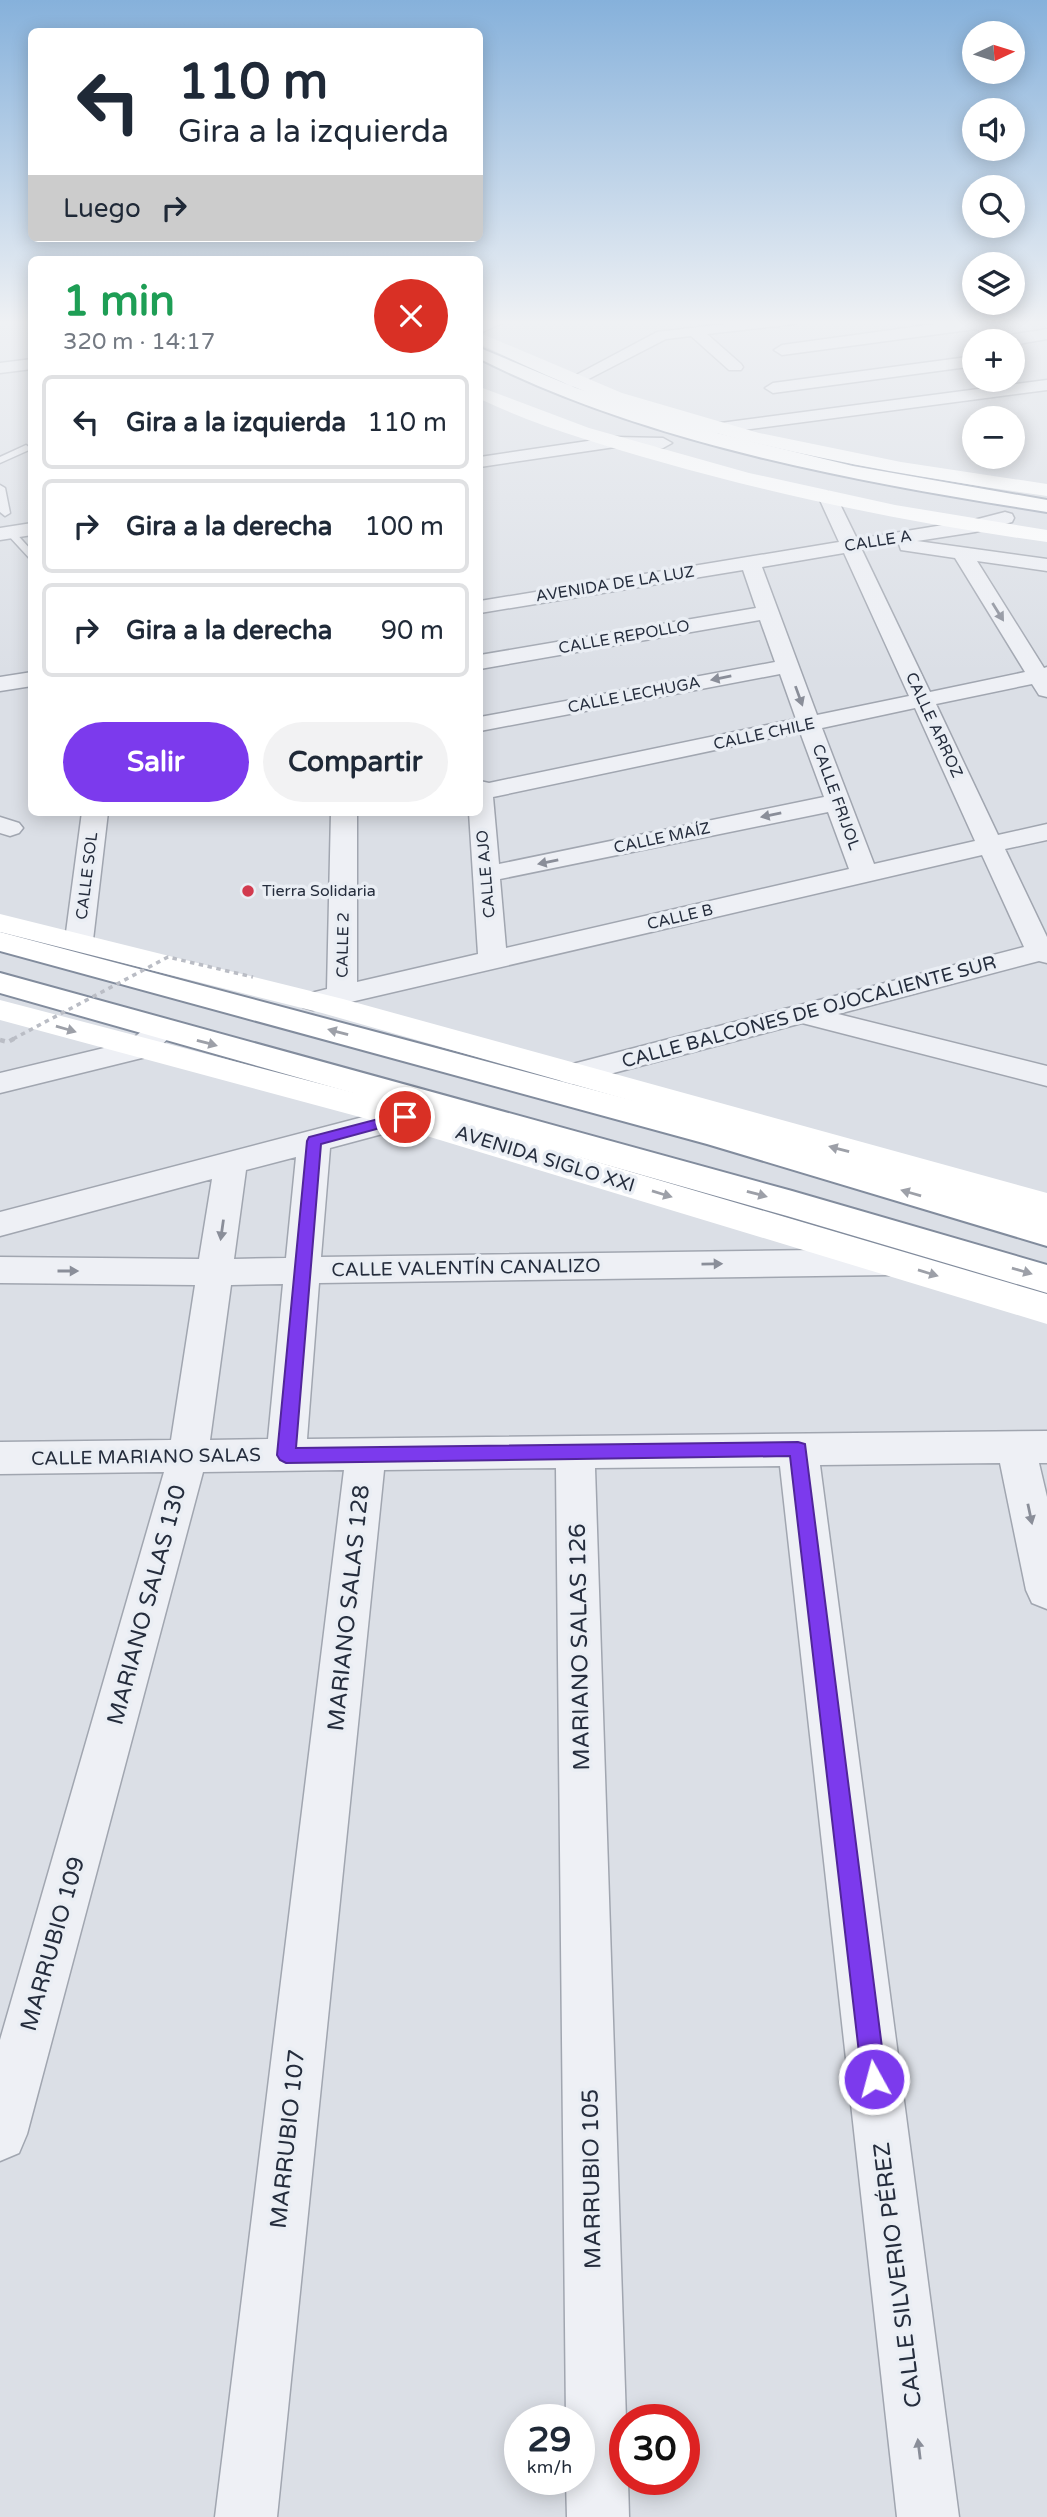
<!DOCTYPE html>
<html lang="es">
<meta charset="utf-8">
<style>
:root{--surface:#fff;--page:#f2f2f3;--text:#1f2937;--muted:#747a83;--line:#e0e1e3;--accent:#7c3aed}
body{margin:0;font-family:"Varela Round",sans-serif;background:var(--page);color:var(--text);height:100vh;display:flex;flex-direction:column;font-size:26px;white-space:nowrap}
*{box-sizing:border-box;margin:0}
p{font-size:23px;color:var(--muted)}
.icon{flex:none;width:38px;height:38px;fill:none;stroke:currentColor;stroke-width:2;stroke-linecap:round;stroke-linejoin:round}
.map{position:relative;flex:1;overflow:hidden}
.side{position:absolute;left:28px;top:256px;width:455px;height:560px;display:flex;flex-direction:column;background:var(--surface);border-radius:10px;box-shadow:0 4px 18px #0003}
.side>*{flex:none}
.hud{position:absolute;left:28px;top:28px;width:455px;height:214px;border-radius:10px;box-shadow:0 4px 18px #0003;background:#fff;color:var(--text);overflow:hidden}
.needle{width:46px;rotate:86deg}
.fabs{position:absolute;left:962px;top:21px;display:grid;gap:14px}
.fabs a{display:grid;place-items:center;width:63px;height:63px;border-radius:50%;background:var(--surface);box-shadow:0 4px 18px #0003;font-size:35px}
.speed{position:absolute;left:504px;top:2404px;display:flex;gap:14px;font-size:35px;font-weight:700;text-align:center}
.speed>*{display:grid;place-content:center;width:91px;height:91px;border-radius:50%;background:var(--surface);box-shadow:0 4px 18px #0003;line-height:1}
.speed small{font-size:18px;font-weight:400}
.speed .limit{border:10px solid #d22;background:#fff;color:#111}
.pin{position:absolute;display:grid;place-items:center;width:60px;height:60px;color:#fff;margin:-30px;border:4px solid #fff;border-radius:50%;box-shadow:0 2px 7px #0007}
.me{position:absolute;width:77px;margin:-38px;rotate:353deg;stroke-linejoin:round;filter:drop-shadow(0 0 5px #0008)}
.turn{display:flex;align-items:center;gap:24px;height:147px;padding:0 35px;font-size:32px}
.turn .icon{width:91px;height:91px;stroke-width:2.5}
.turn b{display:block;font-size:49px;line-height:60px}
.then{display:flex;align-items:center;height:66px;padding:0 35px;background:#0003;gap:14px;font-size:26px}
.round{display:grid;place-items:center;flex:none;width:74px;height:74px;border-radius:37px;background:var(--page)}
.headline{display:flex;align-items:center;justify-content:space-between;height:119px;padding:0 35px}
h1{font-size:42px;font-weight:700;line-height:52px;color:#1e9e55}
.button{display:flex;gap:14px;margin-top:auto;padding:14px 35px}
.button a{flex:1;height:80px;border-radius:42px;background:var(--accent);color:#fff;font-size:28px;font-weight:700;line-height:80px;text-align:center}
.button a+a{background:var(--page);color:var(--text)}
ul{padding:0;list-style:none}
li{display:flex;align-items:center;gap:21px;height:94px;margin:0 14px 10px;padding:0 21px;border:4px solid var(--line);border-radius:10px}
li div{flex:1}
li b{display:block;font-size:26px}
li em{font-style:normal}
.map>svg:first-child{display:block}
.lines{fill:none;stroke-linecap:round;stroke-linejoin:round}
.lane-casing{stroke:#a1a6b0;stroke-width:3}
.street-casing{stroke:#a1a6b0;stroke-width:3}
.primary-casing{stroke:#9aa3b2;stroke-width:4}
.highway-casing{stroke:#828c9d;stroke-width:4}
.lane{fill:#eef0f5;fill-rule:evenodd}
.street{fill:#eef0f5;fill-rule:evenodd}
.secondary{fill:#fff;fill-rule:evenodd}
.primary{fill:#fff;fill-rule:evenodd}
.highway{fill:#fff;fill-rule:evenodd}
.path-bridge-far1{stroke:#babdc5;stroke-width:3.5;stroke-dasharray:4.5 4.5;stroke-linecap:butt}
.path-bridge{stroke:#babdc5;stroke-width:4.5;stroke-dasharray:5 5;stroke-linecap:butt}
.oneway{fill:#8a8e99}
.oneway2{fill:#9da0a8}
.route{fill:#7c3aed;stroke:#51269a;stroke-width:2}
.poi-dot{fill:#d23a4e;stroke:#eaeef4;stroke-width:2.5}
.labels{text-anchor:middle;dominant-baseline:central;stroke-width:7;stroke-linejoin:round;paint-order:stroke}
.far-street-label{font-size:16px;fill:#252d3d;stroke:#eaeef4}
.far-poi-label{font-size:16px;fill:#252d3d;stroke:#eaeef4;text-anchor:start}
.street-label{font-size:19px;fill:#252d3d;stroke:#eaeef4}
.near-street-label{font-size:23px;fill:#252d3d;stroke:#eaeef4}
</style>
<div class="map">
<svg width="1047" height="2517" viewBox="0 0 1047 2517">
<rect width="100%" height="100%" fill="#dbdfe6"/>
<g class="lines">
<!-- lane casing -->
<g class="lane-casing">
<path id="lane" d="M26 445 30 448 29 450 0 463V457Z
M0 485 5 488 10 513 5 516 0 512Z
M7 530H13L32 551V561L7 534Z"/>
</g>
<!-- street casing -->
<g class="street-casing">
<path id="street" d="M490 320H509L480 333V324Z
M759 320H802L795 324 707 334 741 364 743 367 741 370H729L691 336 666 339 577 385 571 387 563 382 657 332Z
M964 320H981L1010 335 1047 329V339L1013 345V341H999L976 329 782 355 774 350 782 345Z
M975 356V366L773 393 765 388 773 383Z
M32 359V369L0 373V363Z
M1047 380V390L690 437 681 432 690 427Z
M615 437 663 438 672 443 663 448 615 447 480 467V457Z
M828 492 837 498 857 539 974 520 1005 512 1012 514 1014 518 1012 522 975 532 917 541 1047 559V571L977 561 1044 668 1047 667V697L1039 695 1032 684 936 704 998 835 1047 824V840L1005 849 1047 937V963L1039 961 838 1014 1047 1066V1086L802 1023 572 1084 561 1081 556 1074 561 1067 1024 947 982 855 342 1004 313 1010 303 1007 298 1001 303 995 327 989 331 812H357V982L478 954 469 812H480V781L489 783 796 719 780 674 480 731V717L775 662 760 620 480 669V655L756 608 743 570 480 613V601L839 542 819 498ZM899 544 901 550 955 558 1025 672 930 692 862 550ZM844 553 909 696 817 715 762 567ZM915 708 975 841 874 864 822 728ZM800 732 824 797 499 864 493 797ZM828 812 849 869 506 948 500 879Z
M32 523V535L0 540V528Z
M32 672V686L0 691V677Z
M82 812H108L93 940 89 946 79 948 69 946 65 940Z
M0 817 19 823 23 828 19 833 10 836 0 833Z
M162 1021 173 1023 177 1030 150 1056 0 1093V1073L129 1042 151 1023Z
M405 1106 416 1109 421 1117 416 1125 330 1148 321 1257 889 1249 901 1253 907 1262 901 1271 889 1275 319 1283 307 1439 1047 1431V1463H1039L1047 1497V1609L1032 1603 1026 1590 1000 1463 820 1465 959 2517H897L780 1466 595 1468 626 2420 625 2480H628L629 2517H567L566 2480H579V2420H566L556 1468 384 1470 277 2517H215L344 1470 203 1472 27 2134 19 2153 0 2161V2040L164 1472 0 1474V1442L171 1440 195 1285 0 1283V1257L199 1259 212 1179 0 1236V1212ZM296 1157 286 1258 234 1259 246 1170ZM283 1284 268 1439 210 1440 231 1285Z"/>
</g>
<!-- primary casing -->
<g class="primary-casing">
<path id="primary" d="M480 348 576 388 717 433 853 466 1047 500V512C859 482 651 445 480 359Z"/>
</g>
<!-- highway casing -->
<g class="highway-casing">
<path id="highway" d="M0 932 718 1123 1047 1218V1246L707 1144 0 951Z
M0 973 792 1191 1047 1265V1293L787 1216 0 993Z"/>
</g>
<!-- lane -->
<use href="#lane" class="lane"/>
<!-- street -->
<use href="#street" class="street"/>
<!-- secondary -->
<path class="secondary" d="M480 333 622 393 759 433 901 462 1047 484V496C899 475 753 450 611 401 566 385 523 365 480 344Z
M480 387 589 428 749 473 895 505 1047 530V542C916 524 788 498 661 462 599 444 537 426 480 399Z
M0 914 343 999 1047 1193V1219L322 1013 0 932Z
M0 1000 417 1109 1047 1294V1324L397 1127 0 1020Z"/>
<!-- primary -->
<use href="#primary" class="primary"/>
<!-- highway -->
<use href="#highway" class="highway"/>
<!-- path-bridge-far1 -->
<path class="path-bridge-far1" d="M13 1039 168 957 253 977"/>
<!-- path-bridge -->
<path class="path-bridge" d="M0 1040 8 1042 17 1037"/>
</g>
<!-- one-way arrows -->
<defs><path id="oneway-solid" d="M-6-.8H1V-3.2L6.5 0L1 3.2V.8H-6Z" transform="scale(1.75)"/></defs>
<g class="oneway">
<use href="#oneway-solid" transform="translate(998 612) rotate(58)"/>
<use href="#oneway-solid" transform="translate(721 678) rotate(169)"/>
<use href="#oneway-solid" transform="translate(799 696) rotate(70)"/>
<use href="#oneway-solid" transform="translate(771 815) rotate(168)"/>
<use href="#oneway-solid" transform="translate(548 862) rotate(168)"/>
<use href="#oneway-solid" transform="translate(222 1230) rotate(98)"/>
<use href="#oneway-solid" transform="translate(712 1264) rotate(-1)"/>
<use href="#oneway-solid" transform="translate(68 1271)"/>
<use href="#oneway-solid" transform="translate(1030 1514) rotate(78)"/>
<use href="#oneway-solid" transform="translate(919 2449) rotate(-97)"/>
</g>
<g class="oneway2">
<use href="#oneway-solid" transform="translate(66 1029) rotate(16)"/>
<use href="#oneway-solid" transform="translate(338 1032) rotate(-165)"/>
<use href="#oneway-solid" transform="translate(207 1043) rotate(15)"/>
<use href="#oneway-solid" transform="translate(839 1149) rotate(-165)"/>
<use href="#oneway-solid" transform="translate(911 1193) rotate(-164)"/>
<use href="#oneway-solid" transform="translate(662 1194) rotate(17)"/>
<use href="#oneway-solid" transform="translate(757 1194) rotate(15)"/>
<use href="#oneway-solid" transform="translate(1022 1271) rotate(16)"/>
<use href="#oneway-solid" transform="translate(928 1273) rotate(17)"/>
</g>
<!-- sky -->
<linearGradient id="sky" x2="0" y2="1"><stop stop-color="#86b1db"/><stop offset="0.48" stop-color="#eff1f4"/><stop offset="1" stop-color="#eff1f4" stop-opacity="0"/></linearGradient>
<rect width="1047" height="672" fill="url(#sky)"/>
<!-- route -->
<path class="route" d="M405 1112 412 1117 410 1120 321 1144 296 1448 798 1442 805 1444 886 2079 883 2087 874 2091 866 2087 862 2079 790 1456 286 1463 280 1460 277 1455 307 1141 309 1137Z"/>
<!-- markers -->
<circle class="poi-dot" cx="248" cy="891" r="7"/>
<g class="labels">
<!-- far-street labels -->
<g class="far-street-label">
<text transform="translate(878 541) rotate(-9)">CALLE A</text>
<text transform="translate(615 584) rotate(-9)">AVENIDA DE LA LUZ</text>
<text transform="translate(624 637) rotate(-10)">CALLE REPOLLO</text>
<text transform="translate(634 695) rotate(-11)">CALLE LECHUGA</text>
<text transform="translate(934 725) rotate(65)">CALLE ARROZ</text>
<text transform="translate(764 734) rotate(-12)">CALLE CHILE</text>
<text transform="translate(836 797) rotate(70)">CALLE FRIJOL</text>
<text transform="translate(662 838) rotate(-12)">CALLE MAÍZ</text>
<text transform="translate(486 874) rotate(-95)">CALLE AJO</text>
<text transform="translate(87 876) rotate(-83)">CALLE SOL</text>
<text transform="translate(680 917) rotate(-13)">CALLE B</text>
<text transform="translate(343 945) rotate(-89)">CALLE 2</text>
</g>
<!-- far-poi labels -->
<g class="far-poi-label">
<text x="262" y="891">Tierra Solidaria</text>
</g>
<!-- street labels -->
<g class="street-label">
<text transform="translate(809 1012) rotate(-15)">CALLE BALCONES DE OJOCALIENTE SUR</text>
<text transform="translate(545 1159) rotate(17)">AVENIDA SIGLO XXI</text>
<text transform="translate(466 1268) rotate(-1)">CALLE VALENTÍN CANALIZO</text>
<text transform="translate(146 1457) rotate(-1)">CALLE MARIANO SALAS</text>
</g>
<!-- near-street labels -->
<g class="near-street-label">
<text transform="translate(147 1605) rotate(-75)">MARIANO SALAS 130</text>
<text transform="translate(349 1608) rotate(-84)">MARIANO SALAS 128</text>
<text transform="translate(580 1647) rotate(-91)">MARIANO SALAS 126</text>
<text transform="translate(53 1944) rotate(-74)">MARRUBIO 109</text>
<text transform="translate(288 2139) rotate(-84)">MARRUBIO 107</text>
<text transform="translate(592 2179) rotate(-91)">MARRUBIO 105</text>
<text transform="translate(898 2275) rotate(-97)">CALLE SILVERIO PÉREZ</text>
</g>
</g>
</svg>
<div class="fabs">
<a><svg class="needle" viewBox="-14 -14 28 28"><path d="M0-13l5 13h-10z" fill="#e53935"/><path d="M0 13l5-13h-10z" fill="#747a83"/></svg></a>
<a><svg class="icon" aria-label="sound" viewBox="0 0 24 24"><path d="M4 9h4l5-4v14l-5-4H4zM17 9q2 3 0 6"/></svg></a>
<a><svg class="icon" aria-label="search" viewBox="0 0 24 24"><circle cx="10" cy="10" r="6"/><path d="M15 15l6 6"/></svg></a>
<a><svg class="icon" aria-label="layers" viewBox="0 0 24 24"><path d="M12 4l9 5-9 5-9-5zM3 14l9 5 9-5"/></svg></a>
<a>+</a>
<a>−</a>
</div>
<div class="speed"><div>29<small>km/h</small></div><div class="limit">30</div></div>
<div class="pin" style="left:405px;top:1117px;background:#d93025"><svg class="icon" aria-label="arrive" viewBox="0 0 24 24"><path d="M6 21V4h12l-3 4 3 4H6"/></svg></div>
<svg class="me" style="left:874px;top:2079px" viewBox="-20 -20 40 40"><circle r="17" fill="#7c3aed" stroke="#fff" stroke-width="3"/><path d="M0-11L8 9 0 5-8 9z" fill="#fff"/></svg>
<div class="hud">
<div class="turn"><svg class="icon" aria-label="left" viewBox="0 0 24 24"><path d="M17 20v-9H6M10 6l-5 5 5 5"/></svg><div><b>110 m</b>Gira a la izquierda</div></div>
<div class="then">Luego<svg class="icon" aria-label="right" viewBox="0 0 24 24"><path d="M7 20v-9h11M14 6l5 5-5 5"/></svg></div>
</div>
<section class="side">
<div class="headline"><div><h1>1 min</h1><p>320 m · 14:17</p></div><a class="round" style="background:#d93025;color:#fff"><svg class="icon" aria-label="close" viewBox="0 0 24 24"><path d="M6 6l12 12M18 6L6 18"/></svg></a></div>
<ul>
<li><svg class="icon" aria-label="left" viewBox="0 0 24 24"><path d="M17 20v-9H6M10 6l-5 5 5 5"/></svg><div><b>Gira a la izquierda</b></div><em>110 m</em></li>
<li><svg class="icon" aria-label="right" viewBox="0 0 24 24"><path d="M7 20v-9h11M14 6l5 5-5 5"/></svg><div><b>Gira a la derecha</b></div><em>100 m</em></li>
<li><svg class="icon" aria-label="right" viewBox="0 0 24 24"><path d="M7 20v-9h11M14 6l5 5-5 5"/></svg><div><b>Gira a la derecha</b></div><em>90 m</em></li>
</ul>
<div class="button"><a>Salir</a><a>Compartir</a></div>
</section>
</div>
